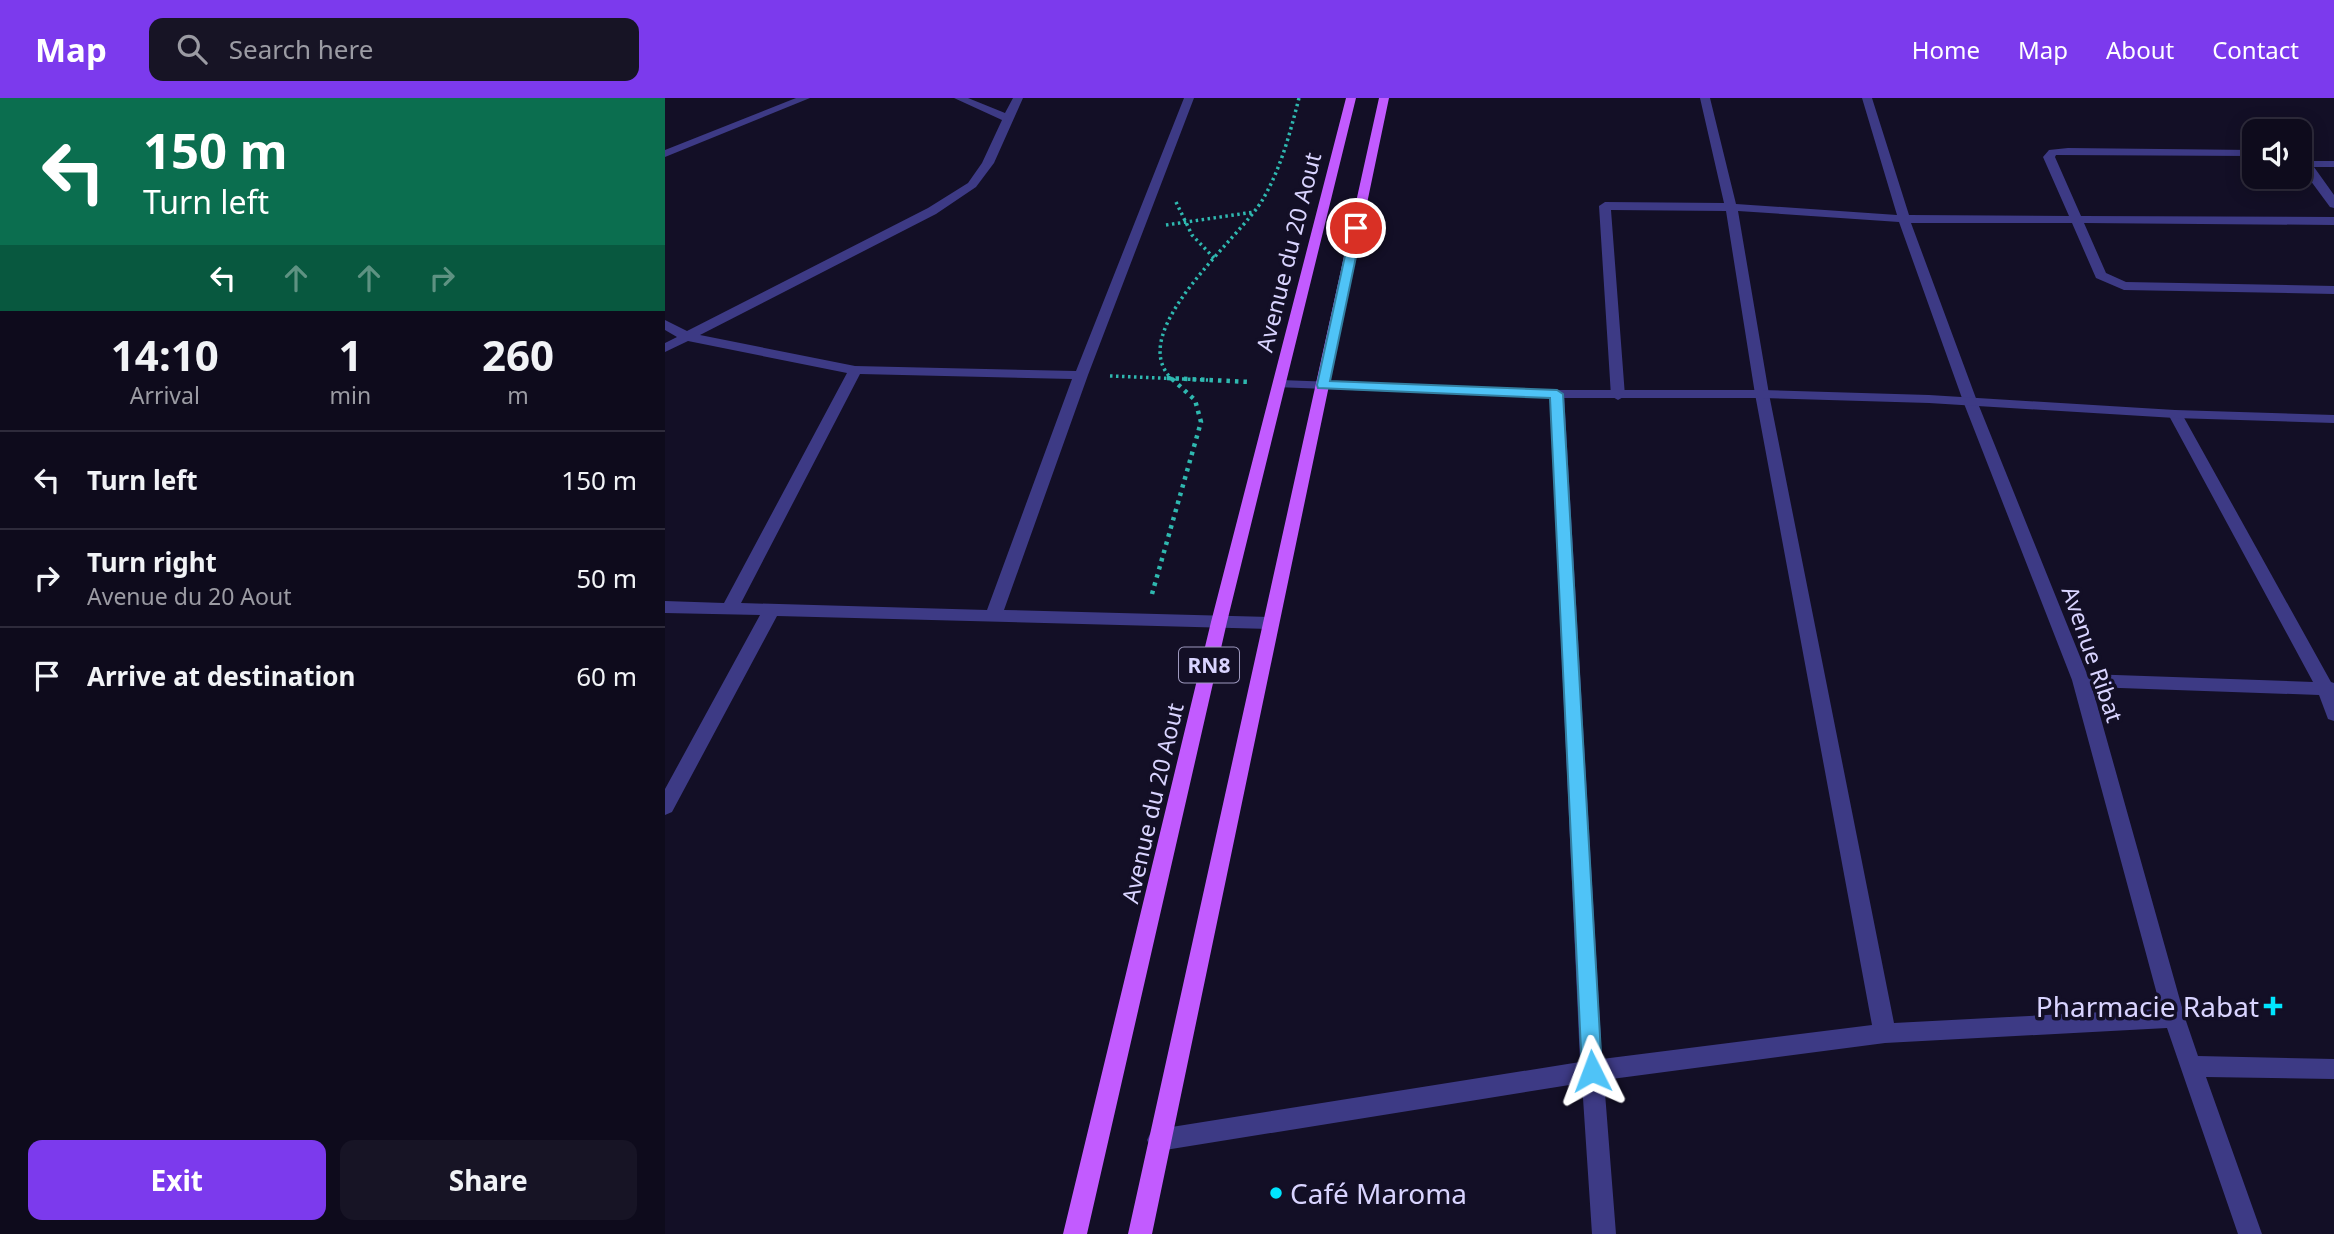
<!DOCTYPE html>
<meta charset="utf-8">
<style>
:root{--surface:#0e0b1c;--page:#171425;--text:#f1f3f6;--muted:#9b9ba3;--line:#2e2b3b;--accent:#7c3aed}
body{margin:0;font-family:"Noto Sans",sans-serif;background:var(--page);color:var(--text);height:100vh;display:flex;flex-direction:column;font-size:26px;white-space:nowrap}
*{box-sizing:border-box;margin:0}
p{font-size:23px;color:var(--muted)}
.icon{flex:none;width:38px;height:38px;fill:none;stroke:currentColor;stroke-width:2;stroke-linecap:round;stroke-linejoin:round}
.map{position:relative;flex:1;overflow:hidden}
.drawer{display:flex;flex-direction:column;background:var(--surface);width:665px}
.drawer>*{flex:none}
.hud{background:#0b6e4f;color:#fff;overflow:hidden}
.buttons{position:absolute;left:1577px;top:21px;display:grid;gap:14px}
.buttons a{display:grid;place-items:center;width:70px;height:70px;border-radius:14px;background:var(--surface);box-shadow:0 4px 18px #0003,0 0 0 2px var(--line);font-size:35px}
.pin{position:absolute;display:grid;place-items:center;width:60px;height:60px;color:#fff;margin:-30px;border:4px solid #fff;border-radius:50%;box-shadow:0 2px 7px #0007}
.me{position:absolute;width:77px;margin:-38px;rotate:357deg;stroke-linejoin:round;filter:drop-shadow(0 0 5px #0008)}
.turn{display:flex;align-items:center;gap:24px;height:147px;padding:0 28px;font-size:32px}
.turn .icon{width:91px;height:91px;stroke-width:2.5}
.turn b{display:block;font-size:49px;line-height:60px}
.lanes{display:flex;align-items:center;height:66px;padding:0 28px;background:#0003;justify-content:center;gap:35px;direction:ltr}
.lanes .off{opacity:.35}
.eta{display:flex;justify-content:space-evenly;align-items:center;height:119px;text-align:center}
.eta b{font-size:42px;font-weight:700;line-height:49px}
.primary-button{display:flex;gap:14px;margin-top:auto;padding:14px 28px}
.primary-button a{flex:1;height:80px;border-radius:14px;background:var(--accent);color:#fff;font-size:28px;font-weight:700;line-height:80px;text-align:center}
.primary-button a+a{background:var(--page);color:var(--text)}
ul{padding:0;list-style:none}
li{display:flex;align-items:center;gap:21px;height:98px;padding:0 28px;border-top:2px solid var(--line)}
li div{flex:1}
li b{display:block;font-size:26px}
li em{font-style:normal}
header{display:flex;align-items:center;gap:42px;box-sizing:border-box;height:98px;padding:0 35px;background:var(--accent);color:#fff}
header strong{font-size:33px}
nav{display:flex;gap:38px;margin-inline-start:auto;font-size:24px}
.search{width:490px;height:63px;background:var(--page);display:flex;align-items:center;gap:18px;box-sizing:border-box;padding:0 24px;border-radius:14px;color:var(--muted);font-size:26px}
main{display:flex;flex:1;min-height:0}
.map>svg:first-child{display:block}
.lines{fill:none;stroke-linecap:round;stroke-linejoin:round}
.path-far1{stroke:#2fb8b0;stroke-width:3.5;stroke-dasharray:2.5 3.5;stroke-linecap:butt}
.path{stroke:#2fb8b0;stroke-width:4.5;stroke-dasharray:3.5 5;stroke-linecap:butt}
.minor{fill:#3d3a85;fill-rule:evenodd}
.tertiary{fill:#3d3a85;fill-rule:evenodd}
.primary{fill:#c25bff;fill-rule:evenodd}
.route{fill:#4fc3f7;stroke:#337fa1;stroke-width:2}
.poi-dot{fill:#00e5ff;stroke:#130f26;stroke-width:2.5}
.labels{text-anchor:middle;dominant-baseline:central;stroke-width:7;stroke-linejoin:round;paint-order:stroke}
.shield{fill:#130f26;stroke:#9e99be;stroke-width:2}
.shield-label{font-size:21px;font-weight:bold;fill:#d9d4ff}
.street-label{font-size:23px;fill:#d9d4ff;stroke:#130f26}
.near-poi-label{font-size:28px;fill:#d9d4ff;stroke:#130f26;text-anchor:end}
</style>
<header>
<strong>Map</strong>
<div class="search"><svg class="icon" aria-label="search" viewBox="0 0 24 24"><circle cx="10" cy="10" r="6"/><path d="M15 15l6 6"/></svg>Search here</div>
<nav><a>Home</a><a>Map</a><a>About</a><a>Contact</a></nav>
</header>
<main>
<section class="drawer">
<div class="hud">
<div class="turn"><svg class="icon" aria-label="left" viewBox="0 0 24 24"><path d="M17 20v-9H6M10 6l-5 5 5 5"/></svg><div><b>150 m</b>Turn left</div></div>
<div class="lanes"><svg class="icon" aria-label="left" viewBox="0 0 24 24"><path d="M17 20v-9H6M10 6l-5 5 5 5"/></svg><svg class="icon off" aria-label="ahead" viewBox="0 0 24 24"><path d="M12 20V5M6 11l6-6 6 6"/></svg><svg class="icon off" aria-label="ahead" viewBox="0 0 24 24"><path d="M12 20V5M6 11l6-6 6 6"/></svg><svg class="icon off" aria-label="right" viewBox="0 0 24 24"><path d="M7 20v-9h11M14 6l5 5-5 5"/></svg></div>
</div>
<div class="eta">
<div><b>14:10</b><p>Arrival</p></div>
<div><b>1</b><p>min</p></div>
<div><b>260</b><p>m</p></div>
</div>
<ul>
<li><svg class="icon" aria-label="left" viewBox="0 0 24 24"><path d="M17 20v-9H6M10 6l-5 5 5 5"/></svg><div><b>Turn left</b></div><em>150 m</em></li>
<li><svg class="icon" aria-label="right" viewBox="0 0 24 24"><path d="M7 20v-9h11M14 6l5 5-5 5"/></svg><div><b>Turn right</b><p>Avenue du 20 Aout</p></div><em>50 m</em></li>
<li><svg class="icon" aria-label="arrive" viewBox="0 0 24 24"><path d="M6 21V4h12l-3 4 3 4H6"/></svg><div><b>Arrive at destination</b></div><em>60 m</em></li>
</ul>
<div class="primary-button"><a>Exit</a><a>Share</a></div>
</section>
<div class="map">
<svg width="1669" height="1136" viewBox="0 0 1669 1136">
<rect width="100%" height="100%" fill="#130f26"/>
<g class="lines">
<!-- path-far1 -->
<path class="path-far1" d="M511 104 527 137 549 160
M501 127 589 114
M445 278 543 282
M508 282C456 235 576 140 598 101 616 70 625 35 634 0"/>
<!-- path -->
<path class="path" d="M502 280 586 284
M487 496 536 324 530 302 506 280"/>
<!-- minor -->
<path class="minor" d="M131 0H145L0 59V52Z
M289 0H303L340 15 348 0H358L329 65 311 89 271 116 35 237 190 268 411 273 519 0H529L423 277 339 512 605 519 613 525 605 531 112 518 7 714 0 717V691L95 517 0 515V503L59 505 182 275 23 243 0 254V245L12 239 0 232V222L22 233 263 110 303 85 317 65 337 22ZM195 276 407 281 322 512 76 505Z
M1035 0H1045L1071 106 1232 117 1197 0H1207L1244 117 1404 118 1378 59 1384 52 1403 50 1589 52V58L1391 57 1390 59 1416 118 1669 119V127L1419 125 1441 175 1461 184 1669 188V196L1459 192 1431 180 1407 125H1246L1312 303 1422 576 1648 584 1503 316 1510 312 1517 316 1666 584 1669 585V623L1663 621 1654 597 1427 589 1520 920 1533 958 1669 961V981L1541 979 1597 1136H1573L1502 930 1220 945 939 982 951 1136H927L917 985 494 1053 486 1050 482 1042 486 1034 494 1031 915 964 885 296 892 292 899 296 937 961 1207 927 1090 296 1061 113 946 112 960 298 953 302 946 298 934 108 940 104 1059 105ZM1073 113 1234 124 1298 303 1407 582 1496 911 1229 925 1104 296Z
M1634 60 1643 63H1669V69H1649L1669 97V110L1665 109 1634 67Z"/>
<!-- tertiary -->
<path class="tertiary" d="M615 282 892 292H1097L1264 297 1510 312 1669 317V325L1510 320 1264 305 1097 300H892L610 289V283Z"/>
<!-- primary -->
<path class="primary" d="M681 0H691L562 524 422 1136H398L546 524Z
M714 0H724L487 1136H463Z"/>
</g>
<!-- route -->
<path class="route" d="M691 127 697 130 665 283 892 292 898 296 937 973 935 980 927 983 920 980 917 973 885 300 653 290 652 287 686 130Z"/>
<!-- markers -->
<g class="poi-dot">
<path d="M1604.5 897.5h7v7h7v7h-7v7h-7v-7h-7v-7h7z"/>
<circle cx="611" cy="1095" r="7"/>
</g>
<g class="labels">
<!-- shield labels -->
<rect class="shield" x="514" y="549.5" width="60" height="35" rx="5"/>
<g class="shield-label">
<text x="544" y="567">RN8</text>
</g>
<!-- street labels -->
<g class="street-label">
<text transform="translate(623 154) rotate(-76)">Avenue du 20 Aout</text>
<text transform="translate(1428 556) rotate(71)">Avenue Ribat</text>
<text transform="translate(487 705) rotate(-77)">Avenue du 20 Aout</text>
</g>
<!-- near-poi labels -->
<g class="near-poi-label">
<text x="1594" y="908">Pharmacie Rabat</text>
<text x="625" y="1095" text-anchor="start">Café Maroma</text>
</g>
</g>
</svg>
<div class="buttons">
<a><svg class="icon" aria-label="sound" viewBox="0 0 24 24"><path d="M4 9h4l5-4v14l-5-4H4zM17 9q2 3 0 6"/></svg></a>
</div>
<div class="pin" style="left:691px;top:130px;background:#d93025"><svg class="icon" aria-label="arrive" viewBox="0 0 24 24"><path d="M6 21V4h12l-3 4 3 4H6"/></svg></div>
<svg class="me" style="left:927px;top:973px" viewBox="-20 -20 40 40"><path d="M0-17L14 15 0 8-14 15z" fill="#4fc3f7" stroke="#fff" stroke-width="4"/></svg>
</div>
</main>
